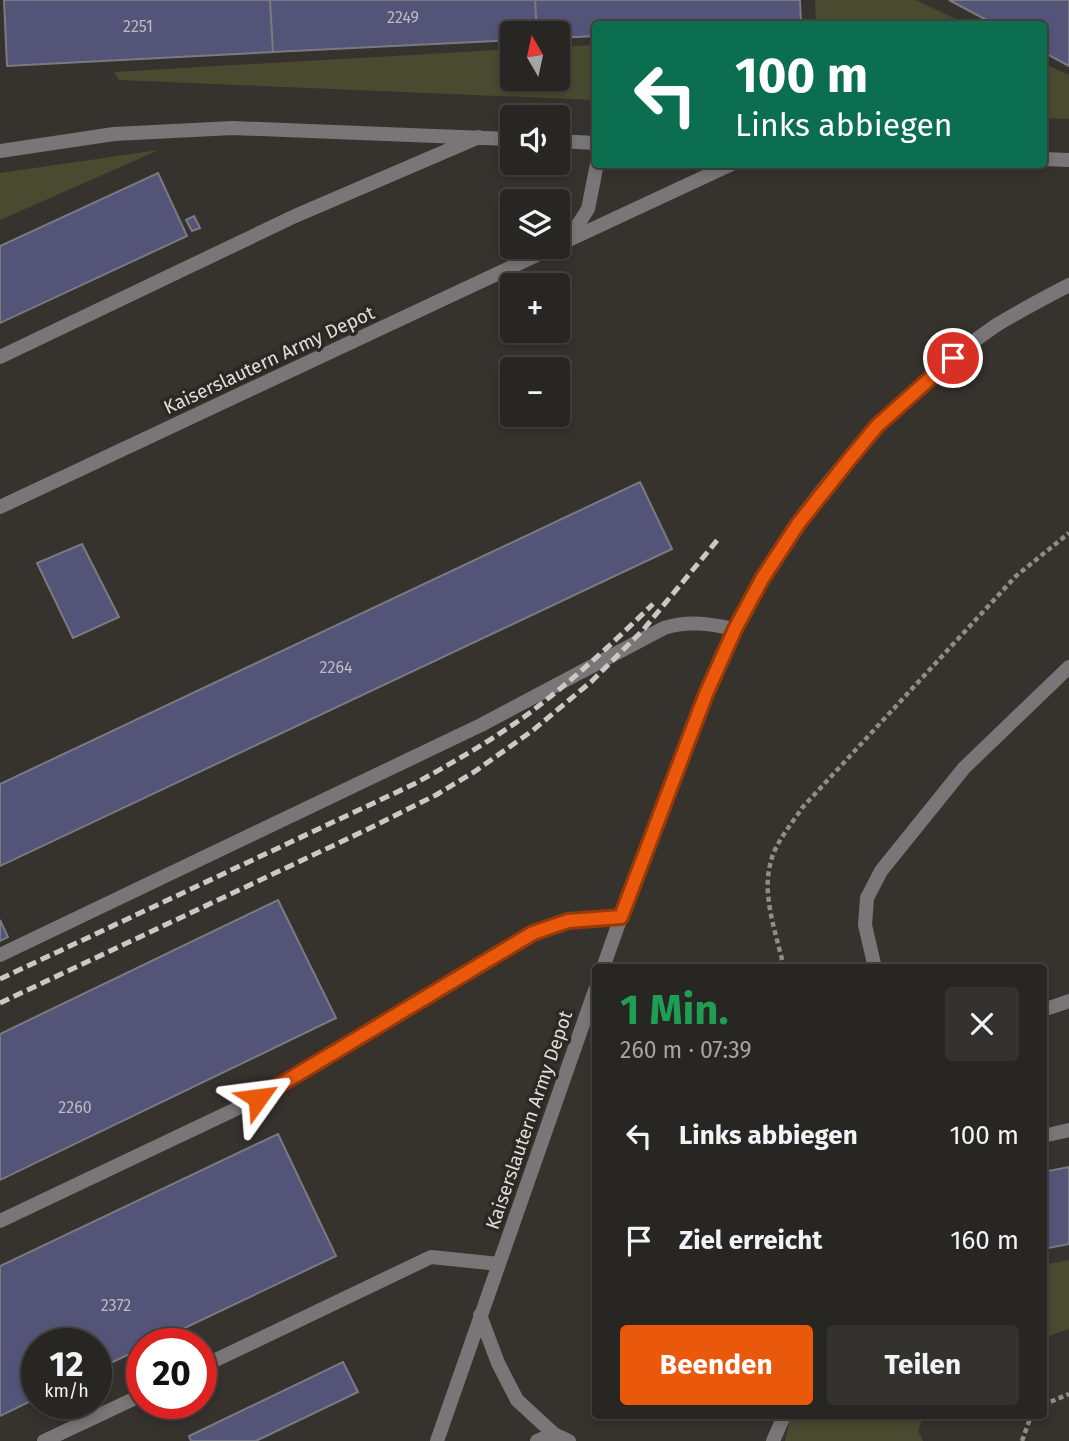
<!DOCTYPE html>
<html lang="de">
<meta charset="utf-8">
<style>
:root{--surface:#282622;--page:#34322f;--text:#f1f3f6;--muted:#a5a5a5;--line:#444340;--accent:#ea580c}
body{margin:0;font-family:"Fira Sans",sans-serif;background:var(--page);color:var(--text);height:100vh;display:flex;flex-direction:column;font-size:26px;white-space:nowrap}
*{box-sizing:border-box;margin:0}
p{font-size:23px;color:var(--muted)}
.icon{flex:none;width:38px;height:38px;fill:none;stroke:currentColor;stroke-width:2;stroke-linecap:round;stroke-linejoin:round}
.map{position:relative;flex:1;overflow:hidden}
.sheet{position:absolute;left:592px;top:964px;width:455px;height:455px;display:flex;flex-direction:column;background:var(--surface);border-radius:7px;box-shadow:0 4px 10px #0003,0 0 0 2px var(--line)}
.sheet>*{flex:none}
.hud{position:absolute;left:592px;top:21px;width:455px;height:147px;border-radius:7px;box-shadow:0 4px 10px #0003,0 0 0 2px var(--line);background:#0b6e4f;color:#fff;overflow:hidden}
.needle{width:46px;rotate:351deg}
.tools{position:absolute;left:500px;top:21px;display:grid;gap:14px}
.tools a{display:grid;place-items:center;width:70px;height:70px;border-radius:7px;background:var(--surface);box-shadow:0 4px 10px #0003,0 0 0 2px var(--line);font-size:35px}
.speed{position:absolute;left:21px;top:1328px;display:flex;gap:14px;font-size:35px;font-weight:700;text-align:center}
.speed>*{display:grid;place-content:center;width:91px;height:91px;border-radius:50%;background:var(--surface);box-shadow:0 4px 10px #0003,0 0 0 2px var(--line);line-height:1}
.speed small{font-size:18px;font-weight:400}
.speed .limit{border:10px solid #d22;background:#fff;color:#111}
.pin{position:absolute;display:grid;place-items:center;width:60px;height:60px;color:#fff;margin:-30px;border:4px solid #fff;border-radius:50%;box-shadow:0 2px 7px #0007}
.me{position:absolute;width:77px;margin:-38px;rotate:59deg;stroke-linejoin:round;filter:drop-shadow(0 0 5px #0008)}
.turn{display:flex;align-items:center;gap:24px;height:147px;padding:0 28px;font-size:32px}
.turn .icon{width:91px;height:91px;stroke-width:2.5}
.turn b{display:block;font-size:49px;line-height:60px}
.round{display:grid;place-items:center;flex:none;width:74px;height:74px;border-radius:7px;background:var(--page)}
.overview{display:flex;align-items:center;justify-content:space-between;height:119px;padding:0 28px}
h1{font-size:42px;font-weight:700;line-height:52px;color:#1e9e55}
.action{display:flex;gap:14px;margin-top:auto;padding:14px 28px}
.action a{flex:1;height:80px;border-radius:7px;background:var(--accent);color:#fff;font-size:28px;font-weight:700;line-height:80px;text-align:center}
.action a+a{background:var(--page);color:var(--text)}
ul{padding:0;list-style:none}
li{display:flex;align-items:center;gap:21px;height:105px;padding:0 28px}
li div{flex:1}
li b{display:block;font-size:26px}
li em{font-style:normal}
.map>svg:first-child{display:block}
.green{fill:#484b2f}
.building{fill:#535478;stroke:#7a7b81;stroke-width:2}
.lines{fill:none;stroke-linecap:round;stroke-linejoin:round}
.path{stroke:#908d89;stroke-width:4.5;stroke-dasharray:5 3.5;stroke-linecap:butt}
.lane{stroke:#797677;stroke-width:14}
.rail{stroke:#cbc9c6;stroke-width:5;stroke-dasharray:10 5;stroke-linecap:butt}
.route-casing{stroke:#983908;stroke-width:18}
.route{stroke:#ea580c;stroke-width:12}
.labels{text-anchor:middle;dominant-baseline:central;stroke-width:7;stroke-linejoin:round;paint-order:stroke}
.number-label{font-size:16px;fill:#bdbcc2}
.street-label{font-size:19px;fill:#e0dedb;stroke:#2c2824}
</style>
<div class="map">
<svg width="1069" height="1441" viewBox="0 0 1069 1441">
<rect width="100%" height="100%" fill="#36322e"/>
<!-- green -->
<path class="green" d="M815 0H916L966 24H816Z
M595 45V100L119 80 114 72 513 49V79H558V47Z
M1043 63 1069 75V119L1043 118Z
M159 150 0 220V173Z
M1069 1260V1329L1043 1338V1265Z
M791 1416H923L918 1431 923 1441H785Z"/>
<!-- building -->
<path class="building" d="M4 0H270L273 52 7 66Z
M270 0H535L537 33H513V40L273 52Z
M535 0H800L801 24H595V36L558 38V33H537Z
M949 0H1069V66L1043 52V24H994Z
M158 173 187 236 0 323V246Z
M194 216 200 228 192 231 186 220Z
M640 482 672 549 0 866V784Z
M82 544 119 617 73 638 37 563Z
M278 900 336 1018 0 1180V1034Z
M0 920 8 937 0 941Z
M278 1134 336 1256 151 1344H142V1348L96 1370V1344H37V1398L0 1416V1266Z
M1069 1167V1244L1043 1249V1172Z
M343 1362 358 1392 256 1441H191L189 1436Z"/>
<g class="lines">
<!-- path -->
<path class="path" d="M784 968C777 936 762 897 770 865 774 844 791 825 802 808L1016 576 1069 533
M1043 1405 1069 1394
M1022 1441 1031 1416"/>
<!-- lane -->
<path class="lane" d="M558 141 595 143
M0 151 114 134 233 128 513 139
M1043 159 1069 160
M570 237 588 209 597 164
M558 245 732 164
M0 357 295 216 479 137
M0 507 554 247
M0 955 481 725 664 628C689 620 710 624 735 629
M603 968C625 904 649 842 673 780 699 712 725 644 760 581 815 485 904 389 995 326 1019 311 1044 298 1069 285
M875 968 865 925 867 898 881 871 964 768 1069 667
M1043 1010 1069 1001
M1043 1136 1069 1130
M0 1221 259 1098 533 933 568 921 621 917
M480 1315 498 1363 517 1400 554 1434 537 1441
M201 1367 431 1257 499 1264
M554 1434 569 1441
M44 1441 142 1395
M437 1441 595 990
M773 1441 784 1416"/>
<!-- rail -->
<path class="rail" d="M0 979 414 784C452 763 489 742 524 717 570 683 612 644 653 604
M0 1003 364 831 436 795 474 772 532 731 592 681 643 630 720 537"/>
</g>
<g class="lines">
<!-- route casing -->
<g class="route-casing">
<path id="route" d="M258 1098 533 933 568 921 621 917 706 694 735 629 762 579 798 524 848 461 877 426 953 358"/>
</g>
<!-- route -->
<use href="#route" class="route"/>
</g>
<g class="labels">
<!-- number labels -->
<g class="number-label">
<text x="403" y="17">2249</text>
<text x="138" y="26">2251</text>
<text x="336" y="667">2264</text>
<text x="75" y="1107">2260</text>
<text x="116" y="1305">2372</text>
</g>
<!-- street labels -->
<g class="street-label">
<text transform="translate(269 360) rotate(-25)">Kaiserslautern Army Depot</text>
<text transform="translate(529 1120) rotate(-71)">Kaiserslautern Army Depot</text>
</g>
</g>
</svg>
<div class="tools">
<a><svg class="needle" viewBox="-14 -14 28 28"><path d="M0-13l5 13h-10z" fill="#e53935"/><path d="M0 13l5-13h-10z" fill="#a5a5a5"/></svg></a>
<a><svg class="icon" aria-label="sound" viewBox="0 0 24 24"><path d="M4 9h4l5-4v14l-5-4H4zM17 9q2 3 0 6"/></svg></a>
<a><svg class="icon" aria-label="layers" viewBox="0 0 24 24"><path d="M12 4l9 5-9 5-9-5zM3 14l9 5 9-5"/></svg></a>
<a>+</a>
<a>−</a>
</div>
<div class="speed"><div>12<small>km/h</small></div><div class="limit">20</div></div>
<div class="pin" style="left:953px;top:358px;background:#d93025"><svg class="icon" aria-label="arrive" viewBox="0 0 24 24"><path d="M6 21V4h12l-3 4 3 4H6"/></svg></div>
<svg class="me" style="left:258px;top:1098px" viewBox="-20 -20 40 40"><path d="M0-17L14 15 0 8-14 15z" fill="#ea580c" stroke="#fff" stroke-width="4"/></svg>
<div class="hud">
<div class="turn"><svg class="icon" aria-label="left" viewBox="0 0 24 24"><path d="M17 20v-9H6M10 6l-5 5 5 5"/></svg><div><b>100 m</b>Links abbiegen</div></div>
</div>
<section class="sheet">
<div class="overview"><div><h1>1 Min.</h1><p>260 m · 07:39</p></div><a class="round"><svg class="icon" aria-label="close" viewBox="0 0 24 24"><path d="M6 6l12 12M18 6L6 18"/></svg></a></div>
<ul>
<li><svg class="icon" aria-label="left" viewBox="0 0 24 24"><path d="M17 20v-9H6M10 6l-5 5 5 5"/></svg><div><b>Links abbiegen</b></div><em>100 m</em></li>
<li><svg class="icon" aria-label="arrive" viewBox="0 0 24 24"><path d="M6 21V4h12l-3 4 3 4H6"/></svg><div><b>Ziel erreicht</b></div><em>160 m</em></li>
</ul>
<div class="action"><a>Beenden</a><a>Teilen</a></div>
</section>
</div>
